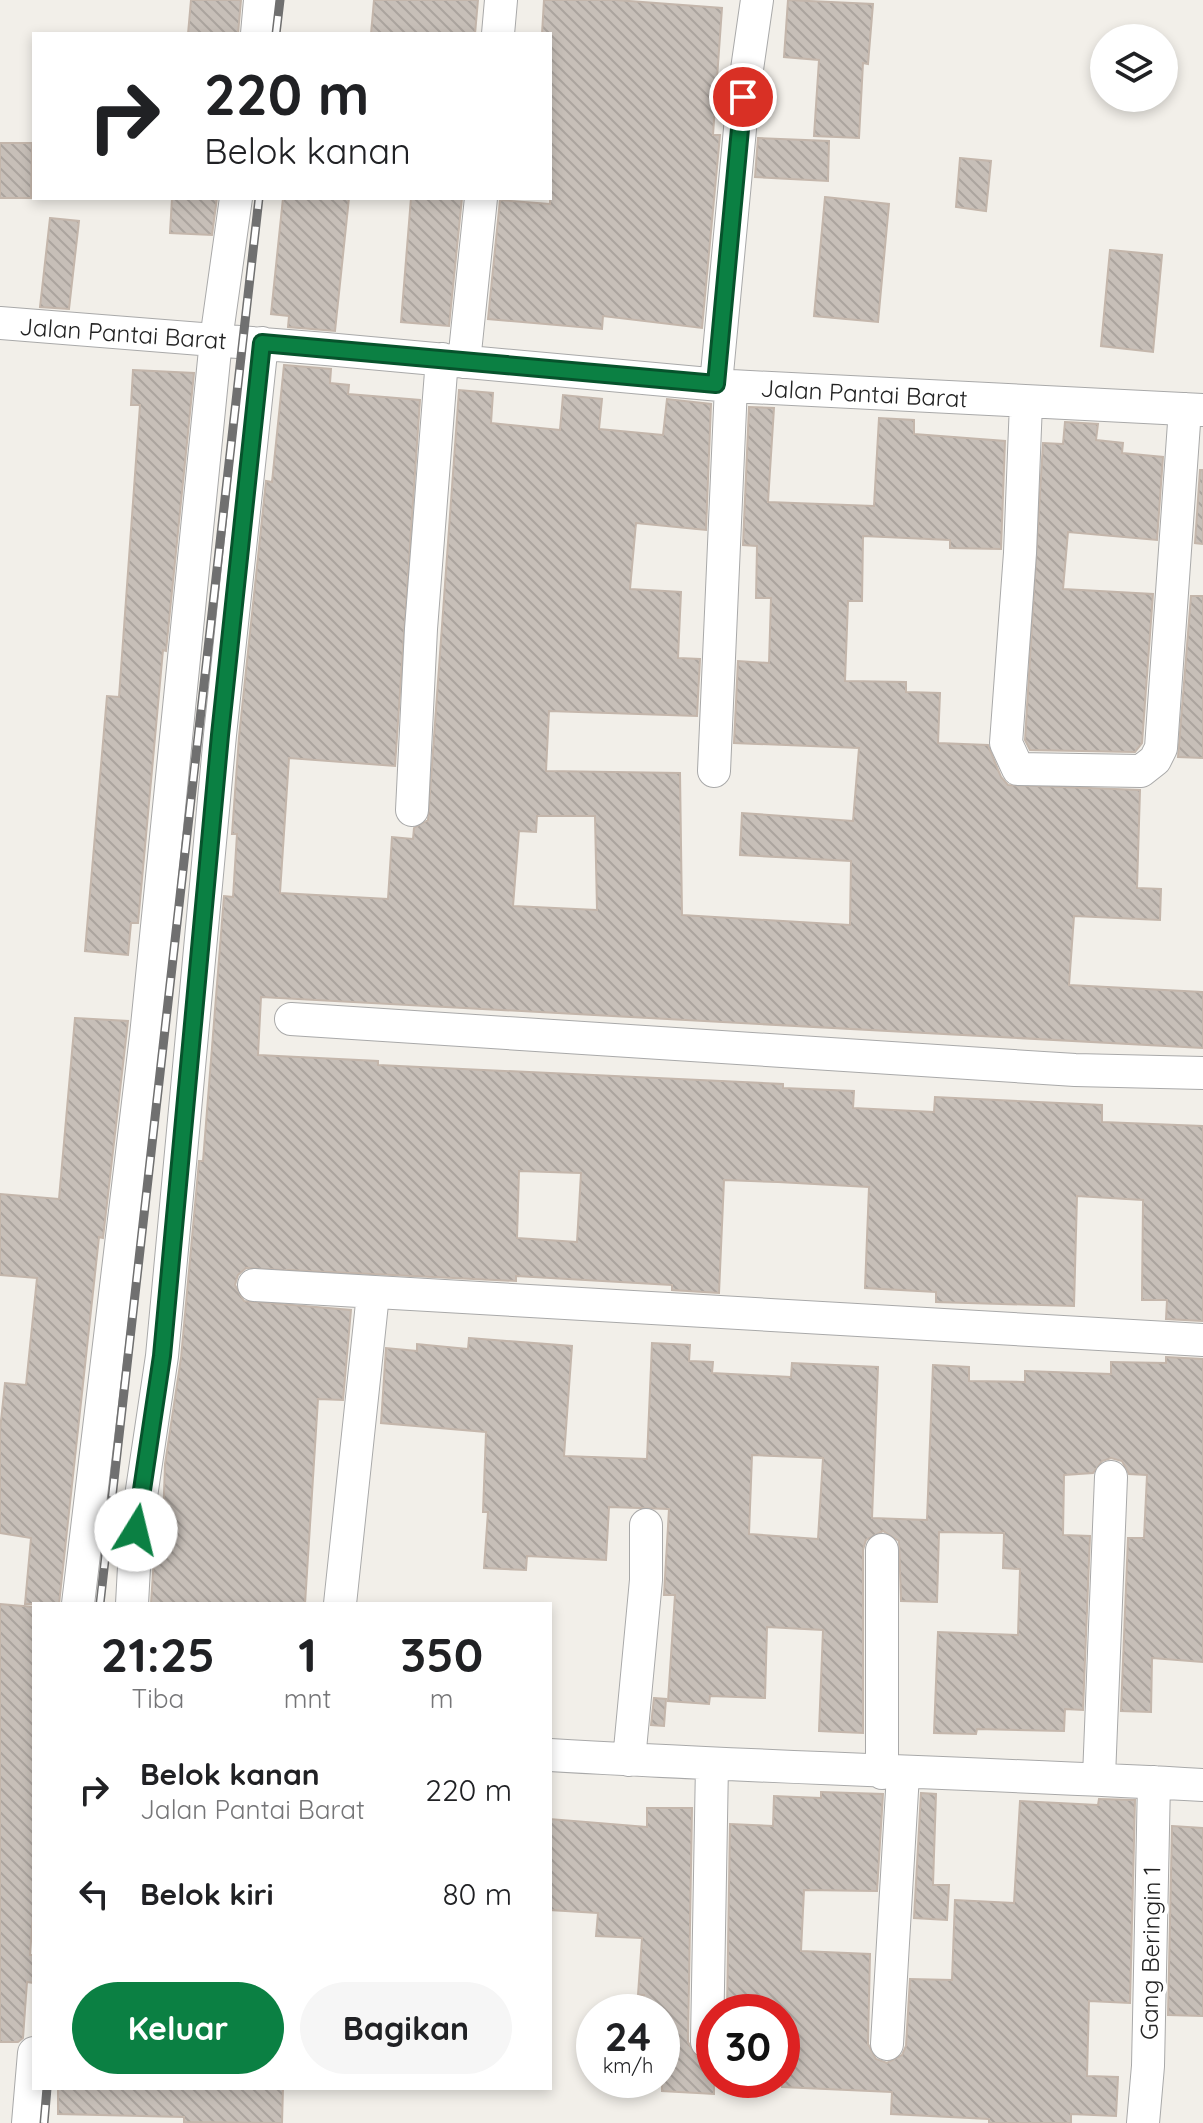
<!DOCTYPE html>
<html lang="id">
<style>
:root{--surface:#fff;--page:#f6f6f6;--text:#202124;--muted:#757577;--accent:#0b8043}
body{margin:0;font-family:Quicksand,sans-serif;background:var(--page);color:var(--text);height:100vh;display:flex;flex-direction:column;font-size:30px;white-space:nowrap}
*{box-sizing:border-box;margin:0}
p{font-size:26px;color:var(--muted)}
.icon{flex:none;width:44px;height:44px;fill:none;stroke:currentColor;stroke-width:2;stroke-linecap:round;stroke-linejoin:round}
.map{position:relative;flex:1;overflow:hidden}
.details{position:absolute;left:32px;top:1602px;width:520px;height:488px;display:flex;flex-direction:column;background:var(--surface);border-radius:0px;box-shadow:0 4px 12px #0003}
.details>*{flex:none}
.top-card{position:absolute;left:32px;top:32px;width:520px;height:168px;border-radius:0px;box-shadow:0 4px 12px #0003;background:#fff;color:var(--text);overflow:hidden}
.controls{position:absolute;left:1090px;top:24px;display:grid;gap:16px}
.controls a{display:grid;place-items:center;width:88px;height:88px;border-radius:50%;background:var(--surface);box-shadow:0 4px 12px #0003;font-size:40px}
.speed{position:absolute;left:576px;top:1994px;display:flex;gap:16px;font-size:40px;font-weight:700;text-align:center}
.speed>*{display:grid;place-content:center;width:104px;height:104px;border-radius:50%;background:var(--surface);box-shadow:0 4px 12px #0003;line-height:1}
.speed small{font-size:20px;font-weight:400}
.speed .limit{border:12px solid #d22;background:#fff;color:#111}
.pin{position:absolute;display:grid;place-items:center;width:68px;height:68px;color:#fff;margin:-34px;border:4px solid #fff;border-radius:50%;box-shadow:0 2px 8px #0007}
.me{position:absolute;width:88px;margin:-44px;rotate:9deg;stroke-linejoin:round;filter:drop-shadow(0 0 6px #0008)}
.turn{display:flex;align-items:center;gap:28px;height:168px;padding:0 40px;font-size:36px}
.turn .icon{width:104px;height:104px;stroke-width:2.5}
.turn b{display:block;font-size:56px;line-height:68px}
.eta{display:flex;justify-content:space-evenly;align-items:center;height:136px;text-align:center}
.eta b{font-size:48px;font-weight:800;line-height:56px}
.action{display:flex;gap:16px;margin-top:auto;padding:16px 40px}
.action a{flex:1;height:92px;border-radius:48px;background:var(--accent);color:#fff;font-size:32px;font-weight:800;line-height:92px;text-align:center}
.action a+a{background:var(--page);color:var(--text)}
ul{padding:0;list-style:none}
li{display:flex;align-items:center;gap:24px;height:104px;padding:0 40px}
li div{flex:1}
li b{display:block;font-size:30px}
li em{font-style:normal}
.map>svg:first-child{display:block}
.building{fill:url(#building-back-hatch);stroke:#c4b6ab;stroke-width:2;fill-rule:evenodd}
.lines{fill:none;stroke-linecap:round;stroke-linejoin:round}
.minor-casing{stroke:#a9a9a9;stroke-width:34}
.minor{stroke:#fff;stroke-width:32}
.rail-casing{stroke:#707070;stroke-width:9}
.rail{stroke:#fff;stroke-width:6;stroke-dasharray:18;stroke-linecap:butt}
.route-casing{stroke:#07532c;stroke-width:20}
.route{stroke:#0b8043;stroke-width:14}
.labels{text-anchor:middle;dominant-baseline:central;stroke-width:8;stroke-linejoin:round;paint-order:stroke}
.street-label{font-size:24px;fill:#222;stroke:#fff}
</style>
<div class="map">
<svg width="1203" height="2123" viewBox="0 0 1203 2123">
<defs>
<pattern id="building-back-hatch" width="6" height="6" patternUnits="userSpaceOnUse" patternTransform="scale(2)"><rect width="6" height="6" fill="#c7bfb8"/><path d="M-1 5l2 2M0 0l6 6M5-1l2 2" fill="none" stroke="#aba49e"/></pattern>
</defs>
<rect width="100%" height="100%" fill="#f2efe9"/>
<!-- building -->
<path class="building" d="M191 0H241L238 34H188Z
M374 0H478L475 34H371Z
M544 0H616L722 8 713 135H720L702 328 603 316 602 329 488 319 500 200 550 204V34H542Z
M788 0 873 4 868 64 863 63 859 138 814 136 819 60 784 57Z
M758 138 829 141 828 181 755 177Z
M0 143H32L31 198H0Z
M960 158 991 161 986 211 956 207Z
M825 197 889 204 878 322 814 316Z
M172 198H217L212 235 170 233Z
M283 198H349L335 331 288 327 289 316 271 314Z
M411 198H462L449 326 401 322Z
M50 218 79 221 69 309 40 307Z
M1110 250 1162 255 1153 352 1101 346Z
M284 365 331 369 330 383 349 385 348 394 420 400 395 766 289 758 280 893 388 899 392 837 413 839 414 828 428 820 459 390 493 393 491 423 560 430 563 395 602 399 599 429 663 435 667 399 711 404 706 530 636 523 630 589 681 592 678 658 700 659 697 716 549 711 546 771 680 773 682 915 850 925 851 861 740 855 742 813 853 821 859 748 734 743 738 661 769 663 771 598H756L757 546 743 545 749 407 774 408 768 502 874 506 879 418 914 420V434L1005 441 1001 549 950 548V540L863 536 862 601H848L845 681 906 682V692L940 693 938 743 988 745 1001 777 1008 785 1140 790 1137 888 1161 889 1160 920 1074 916 1069 985 1203 992V1048L261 997 258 1055 378 1061V1065L783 1084V1088L854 1091 853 1108 934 1112 935 1097 1102 1105V1122L1203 1126V1321L1166 1319 1167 1300H1142L1143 1200 1077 1196 1074 1306 936 1302V1292L865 1288 869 1187 778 1182 724 1180 719 1293 672 1290V1285L516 1276V1281L246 1268 238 1275 235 1285 244 1301 351 1310 343 1400 318 1399 305 1604H151L154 1558H157L159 1521H163L165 1464 181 1358 199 1161H203L224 896 233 897 237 834H232L239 737 266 481 272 482ZM537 816H595L597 910 513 906 519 831 536 832ZM519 1171 581 1173 577 1242 517 1238Z
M133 370 194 373 166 651 163 650 138 923H131L128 955 85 951 107 696 119 697 140 405H131Z
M1065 422 1098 424 1096 440 1123 443 1122 453 1163 457 1157 540 1068 532 1063 589 1153 594 1142 743 1135 752 1030 750 1025 740 1043 443 1063 444Z
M1200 470H1203V544L1195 543Z
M1191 596H1203V758L1178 757Z
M75 1018 128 1021 103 1238 99 1237 59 1604H25L31 1538 0 1533V1430L5 1383 26 1385 37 1278 0 1275V1194L59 1199Z
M469 1338 572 1346 564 1456 647 1459 652 1343 690 1345 689 1361 713 1362 712 1373 791 1377 792 1363 878 1367 872 1518 927 1520 933 1365 969 1367V1381L1025 1382V1371L1111 1374V1362L1166 1363V1357L1203 1359V1662L1152 1658 1151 1712 1121 1711 1128 1538H1144L1147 1475 1129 1474 1122 1461 1111 1458 1102 1461 1093 1473 1064 1475 1063 1535 1090 1536 1083 1710 1065 1709 1064 1731 977 1729 976 1734 934 1733 938 1632 1018 1635 1020 1569 1003 1568 1004 1533 939 1532 937 1602 901 1601 899 1541 883 1531 866 1540 863 1550V1733L819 1731 823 1630 767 1627 765 1698 710 1696 709 1704 668 1701 675 1595H664L669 1509 609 1507 606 1560 527 1556 526 1570 484 1568 488 1512H483L486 1432 381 1423 386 1348 417 1351V1344L468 1349ZM752 1455 823 1458 818 1539 749 1534Z
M0 1604 34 1607V1902L30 1955H34V1983L27 1982 23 2038 18 2042H0Z
M654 1698 666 1699 664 1726 651 1725Z
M821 1792 883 1794 877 1891 804 1890 801 1951 870 1954 868 2044 876 2059 887 2063 902 2055 906 2046 910 1979 952 1980 955 1900 1014 1903 1020 1801 1098 1805 1099 1799 1135 1800 1130 2003 1089 2001 1087 2076 1118 2077 1116 2116 1071 2114V2123H989V2119L891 2114 892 2092 782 2087V2012H727L730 1824 773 1826 774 1796 821 1798Z
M921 1793 936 1794 933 1885H949L947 1920 914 1918Z
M647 1808H692L688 2042 697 2058 714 2059V2094L662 2091V2012H643L644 1995H638L642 1938 596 1936 598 1913 550 1910V1819L647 1827Z
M1172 1826 1203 1828V2016L1168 2015Z
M58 2088H283L282 2123 184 2122V2117L58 2114Z"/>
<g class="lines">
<!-- minor casing -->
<g class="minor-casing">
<path id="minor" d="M257 34 260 0
M498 34 501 0
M0 323 326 349 731 386 1203 410
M464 362 481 198
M716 384 743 97 757 0
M1026 403 1020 553 1006 743 1018 769 1141 771 1155 760 1161 748 1185 409
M714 771 731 386
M412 810 421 629 442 359
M291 1019 1075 1070 1203 1073
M254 1285 1203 1340
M78 1604 146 1036 216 340 236 198
M132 1604 136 1530 162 1356 220 735 262 343
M340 1604 373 1294
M550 1755C768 1768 985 1773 1203 1785
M629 1760 646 1580V1525
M882 1773V1550
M1099 1777 1111 1477
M707 2042 712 1764
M887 2044 903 1774
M28 2123 34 2053
M1143 2123 1148 2066 1154 1782"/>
</g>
<!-- minor -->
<use href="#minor" class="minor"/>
<!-- rail casing -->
<g class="rail-casing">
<path id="rail" d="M276 34 280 0
M100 1604 259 198
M44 2123 47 2088"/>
</g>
<!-- rail -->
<use href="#rail" class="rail"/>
</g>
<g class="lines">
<!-- route casing -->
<g class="route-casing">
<path id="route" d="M136 1530 162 1356 220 735 262 343 716 384 743 97"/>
</g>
<!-- route -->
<use href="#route" class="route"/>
</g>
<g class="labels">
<!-- street labels -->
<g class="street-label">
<text transform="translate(123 333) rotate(4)">Jalan Pantai Barat</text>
<text transform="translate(864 393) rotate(3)">Jalan Pantai Barat</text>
<text transform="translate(1150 1953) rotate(-89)">Gang Beringin 1</text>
</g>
</g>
</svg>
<div class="controls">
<a><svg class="icon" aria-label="layers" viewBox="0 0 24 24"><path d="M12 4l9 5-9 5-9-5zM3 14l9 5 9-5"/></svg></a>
</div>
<div class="speed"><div>24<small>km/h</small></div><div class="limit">30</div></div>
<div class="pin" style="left:743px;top:97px;background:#d93025"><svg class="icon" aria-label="arrive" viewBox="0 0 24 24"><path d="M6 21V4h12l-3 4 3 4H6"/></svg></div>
<svg class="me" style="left:136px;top:1530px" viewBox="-20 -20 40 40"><circle r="19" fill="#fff"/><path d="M0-13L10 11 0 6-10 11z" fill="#0b8043"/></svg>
<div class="top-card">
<div class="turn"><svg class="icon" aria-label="right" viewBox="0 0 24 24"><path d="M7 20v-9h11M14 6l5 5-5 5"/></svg><div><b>220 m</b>Belok kanan</div></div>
</div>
<section class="details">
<div class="eta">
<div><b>21:25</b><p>Tiba</p></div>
<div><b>1</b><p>mnt</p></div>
<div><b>350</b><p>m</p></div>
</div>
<ul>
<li><svg class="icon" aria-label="right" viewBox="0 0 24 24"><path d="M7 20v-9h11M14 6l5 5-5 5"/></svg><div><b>Belok kanan</b><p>Jalan Pantai Barat</p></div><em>220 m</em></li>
<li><svg class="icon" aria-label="left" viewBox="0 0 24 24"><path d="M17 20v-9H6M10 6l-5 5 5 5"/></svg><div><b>Belok kiri</b></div><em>80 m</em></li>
</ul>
<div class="action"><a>Keluar</a><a>Bagikan</a></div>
</section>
</div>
